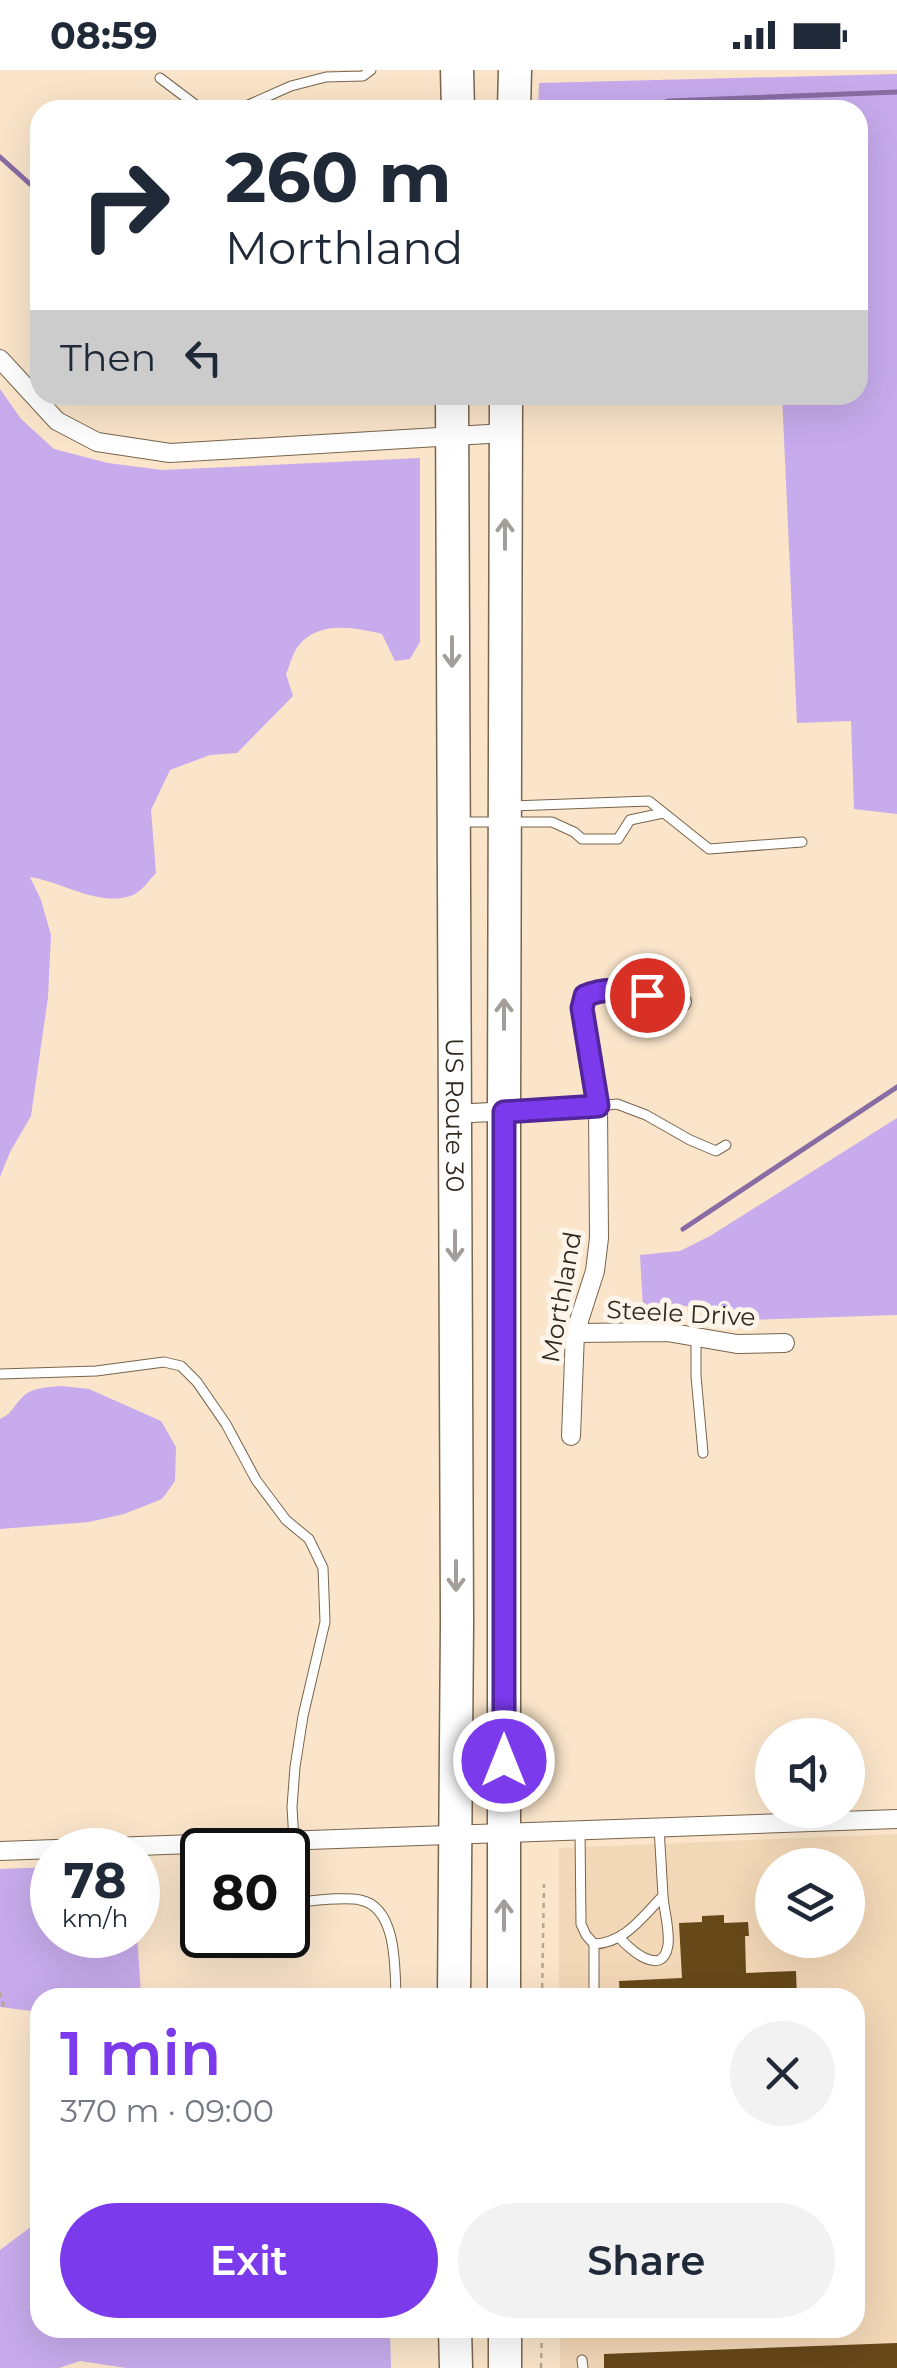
<!DOCTYPE html>
<meta charset="utf-8">
<style>
:root{--surface:#fff;--page:#f2f2f3;--text:#1f2937;--muted:#747a83;--accent:#7c3aed}
body{margin:0;font-family:Montserrat,sans-serif;background:var(--page);color:var(--text);height:100vh;display:flex;flex-direction:column;font-size:38px;white-space:nowrap}
*{box-sizing:border-box;margin:0}
p{font-size:32px;color:var(--muted)}
.icon{flex:none;width:55px;height:55px;fill:none;stroke:currentColor;stroke-width:2;stroke-linecap:round;stroke-linejoin:round}
.map{position:relative;flex:1;overflow:hidden}
.side{position:absolute;left:30px;top:1918px;width:835px;height:350px;display:flex;flex-direction:column;background:var(--surface);border-radius:30px;box-shadow:0 10px 40px #0002}
.side>*{flex:none}
.hud{position:absolute;left:30px;top:30px;width:838px;height:305px;border-radius:30px;box-shadow:0 10px 40px #0002;background:#fff;color:var(--text);overflow:hidden}
.buttons{position:absolute;left:755px;top:1648px;display:grid;gap:20px}
.buttons a{display:grid;place-items:center;width:110px;height:110px;border-radius:50%;background:var(--surface);box-shadow:0 10px 40px #0002;font-size:50px}
.speed{position:absolute;left:30px;top:1758px;display:flex;gap:20px;font-size:50px;font-weight:700;text-align:center}
.speed>*{display:grid;place-content:center;width:130px;height:130px;border-radius:50%;background:var(--surface);box-shadow:0 10px 40px #0002;line-height:1}
.speed small{font-size:25px;font-weight:400}
.speed .limit{border:5px solid #111;border-radius:15px;background:#fff;color:#111}
.pin{position:absolute;display:grid;place-items:center;width:85px;height:85px;color:#fff;margin:-42px;border:5px solid #fff;border-radius:50%;box-shadow:0 2px 10px #0007}
.me{position:absolute;width:110px;margin:-55px;rotate:0deg;stroke-linejoin:round;filter:drop-shadow(0 0 8px #0008)}
.turn{display:flex;align-items:center;gap:35px;height:210px;padding:0 30px;font-size:45px}
.turn .icon{width:130px;height:130px;stroke-width:2.5}
.turn b{display:block;font-size:70px;line-height:85px}
.then{display:flex;align-items:center;height:95px;padding:0 30px;background:#0003;gap:20px;font-size:38px}
.round{display:grid;place-items:center;flex:none;width:105px;height:105px;border-radius:52px;background:var(--page)}
.summary{display:flex;align-items:center;justify-content:space-between;height:170px;padding:0 30px}
h1{font-size:60px;font-weight:600;line-height:75px;color:var(--accent)}
.primary-button{display:flex;gap:20px;margin-top:auto;padding:20px 30px}
.primary-button a{flex:1;height:115px;border-radius:60px;background:var(--accent);color:#fff;font-size:40px;font-weight:600;line-height:115px;text-align:center}
.primary-button a+a{background:var(--page);color:var(--text)}
.status{display:flex;justify-content:space-between;align-items:center;height:70px;padding:0 50px;background:var(--surface);direction:ltr}
.status svg{height:28px;fill:currentColor}
.map>svg:first-child{display:block}
.built{fill:#f3d8b7;fill-rule:evenodd}
.green{fill:#c7abec}
.lines{fill:none;stroke-linecap:round;stroke-linejoin:round}
.stream{stroke:#886ca4;stroke-width:5}
.building{fill:#674819}
.lane-casing{stroke:#78654d;stroke-width:11}
.street-casing{stroke:#78654d;stroke-width:20}
.highway-casing{stroke:#78654d;stroke-width:35}
.path{stroke:#b6a690;stroke-width:2.5;stroke-dasharray:5 5;stroke-linecap:butt}
.lane{stroke:#fff;stroke-width:9}
.street{stroke:#fff;stroke-width:18}
.highway{stroke:#fff;stroke-width:32}
.oneway{stroke:#a29f9a}
.route-casing{stroke:#51269a;stroke-width:25}
.route{stroke:#7c3aed;stroke-width:18}
.labels{text-anchor:middle;dominant-baseline:central;stroke-width:10;stroke-linejoin:round;paint-order:stroke}
.street-label{font-size:25px;fill:#31291f;stroke:#fdf4ea}
</style>
<div class="status"><b>08:59</b><svg viewBox="0 0 49 12"><path d="M0 12V9h3v3zM5 12V6h3v6zM10 12V3h3v9zM15 12V0h3v12zM26 1h20v11H26zM47 4h2v5h-2z"/></svg></div>
<div class="map">
<svg width="897" height="2298" viewBox="0 0 897 2298">
<rect width="100%" height="100%" fill="#fae5ca"/>
<!-- built -->
<path class="built" d="M897 1764V2298H560V2258H855V1928L559 1927V1778ZM772 1795H848V1870H772Z"/>
<!-- green -->
<path class="green" d="M897 4V744L854 739 851 651 797 653 782 325H858V40H538L539 13Z
M0 319 21 349 54 379 108 393 162 400 420 388V572L410 589 395 591 382 564C355 558 320 550 299 575 293 582 290 595 286 604L293 626 237 683 210 685 170 700 151 740 156 803C149 810 142 821 133 825 100 838 63 812 30 807L41 830 51 865 48 927 31 1046 10 1082 0 1107Z
M897 1048V1245L751 1250 686 1236 643 1239 640 1185 680 1181 710 1166Z
M62 1316 89 1319 161 1351 176 1377 175 1411 162 1429 124 1444 89 1452 0 1459V1349C14 1343 15 1332 26 1324 35 1317 51 1317 62 1316Z
M52 1797V1865H137L141 1923 330 1918 389 1920V1927L40 1928V1942L0 1937V1799Z
M40 2150V2258H390L391 2298H126L80 2291 59 2298H0V2180Z"/>
<g class="lines">
<!-- stream -->
<path class="stream" d="M641 40 669 31 897 22
M0 87 40 123
M683 1159 897 1017"/>
</g>
<!-- building -->
<path class="building" d="M724 1845V1853L748 1852 749 1866H745L746 1903 796 1901 797 1928H620L619 1911 682 1908 679 1853 702 1852V1846Z
M897 2273V2298H604V2284Z"/>
<g class="lines">
<!-- lane casing -->
<g class="lane-casing">
<path id="lane" d="M160 8 201 39 237 40 291 16 326 7 363 6 371 0
M512 736 649 731 709 779 802 772
M461 752H552L574 762 582 769H618L630 750 663 743
M598 1036 617 1034 646 1045 690 1070 716 1081 726 1075
M696 1266V1306L703 1383
M0 1304 96 1301 164 1292 181 1296 197 1312 226 1354 256 1410 286 1450 309 1469 323 1498 325 1552 303 1646 295 1697 292 1737 294 1771
M580 1760 581 1854 586 1865 594 1874C625 1873 642 1847 663 1826L659 1757
M288 1833C307 1832 342 1826 360 1830 397 1837 395 1897 396 1928
M619 1867C629 1879 663 1909 668 1875 670 1860 664 1841 663 1826
M594 1928V1874
M582 2290 583 2298"/>
</g>
<!-- street casing -->
<g class="street-casing">
<path id="street" d="M0 289 57 351 97 372 170 383 505 363
M454 1044 598 1036
M575 1263 667 1262 737 1274 785 1273
M571 1366 575 1263 595 1201 599 1168 598 1036 582 938 585 926C615 912 650 926 682 932
M0 1781 897 1749"/>
</g>
<!-- highway casing -->
<g class="highway-casing">
<g id="highway">
<path d="M457 0 458 40"/>
<path d="M514 40 515 0"/>
<path id="s1" d="M452 325 457 1553 454 1928"/>
<path d="M504 1928V1042L506 325"/>
<path d="M455 2258 456 2298"/>
<path d="M505 2258V2298"/>
</g>
</g>
<!-- path -->
<path class="path" d="M0 1922 4 1937
M542 1928 544 1814
M541 2298 542 2258"/>
<!-- lane -->
<use href="#lane" class="lane"/>
<!-- street -->
<use href="#street" class="street"/>
<!-- highway -->
<use href="#highway" class="highway"/>
</g>
<!-- one-way arrows -->
<defs><path id="oneway-shaft" d="M-6 0H5M1.5-3L5.5 0L1.5 3" fill="none" stroke-width="1.6" stroke-linecap="round" stroke-linejoin="round" transform="scale(2.5)"/></defs>
<g class="oneway">
<use href="#oneway-shaft" transform="translate(505 464) rotate(-90)"/>
<use href="#oneway-shaft" transform="translate(452 582) rotate(90)"/>
<use href="#oneway-shaft" transform="translate(504 944) rotate(-90)"/>
<use href="#oneway-shaft" transform="translate(455 1176) rotate(90)"/>
<use href="#oneway-shaft" transform="translate(456 1506) rotate(90)"/>
<use href="#oneway-shaft" transform="translate(504 1845) rotate(-90)"/>
</g>
<g class="lines">
<!-- route casing -->
<g class="route-casing">
<path id="route" d="M504 1691V1042L598 1036 582 938 585 926C607 916 624 921 647 925"/>
</g>
<!-- route -->
<use href="#route" class="route"/>
</g>
<g class="labels">
<!-- street labels -->
<g class="street-label">
<text stroke="none"><textPath href="#s1" startOffset="720">US Route 30</textPath></text>
<text transform="translate(561 1227) rotate(-80)">Morthland</text>
<text transform="translate(681 1243) rotate(3)">Steele Drive</text>
</g>
</g>
</svg>
<div class="buttons">
<a><svg class="icon" aria-label="sound" viewBox="0 0 24 24"><path d="M4 9h4l5-4v14l-5-4H4zM17 9q2 3 0 6"/></svg></a>
<a><svg class="icon" aria-label="layers" viewBox="0 0 24 24"><path d="M12 4l9 5-9 5-9-5zM3 14l9 5 9-5"/></svg></a>
</div>
<div class="speed"><div>78<small>km/h</small></div><div class="limit">80</div></div>
<div class="pin" style="left:647px;top:925px;background:#d93025"><svg class="icon" aria-label="arrive" viewBox="0 0 24 24"><path d="M6 21V4h12l-3 4 3 4H6"/></svg></div>
<svg class="me" style="left:504px;top:1691px" viewBox="-20 -20 40 40"><circle r="17" fill="#7c3aed" stroke="#fff" stroke-width="3"/><path d="M0-11L8 9 0 5-8 9z" fill="#fff"/></svg>
<div class="hud">
<div class="turn"><svg class="icon" aria-label="right" viewBox="0 0 24 24"><path d="M7 20v-9h11M14 6l5 5-5 5"/></svg><div><b>260 m</b>Morthland</div></div>
<div class="then">Then<svg class="icon" aria-label="left" viewBox="0 0 24 24"><path d="M17 20v-9H6M10 6l-5 5 5 5"/></svg></div>
</div>
<section class="side">
<div class="summary"><div><h1>1 min</h1><p>370 m · 09:00</p></div><a class="round"><svg class="icon" aria-label="close" viewBox="0 0 24 24"><path d="M6 6l12 12M18 6L6 18"/></svg></a></div>
<div class="primary-button"><a>Exit</a><a>Share</a></div>
</section>
</div>
